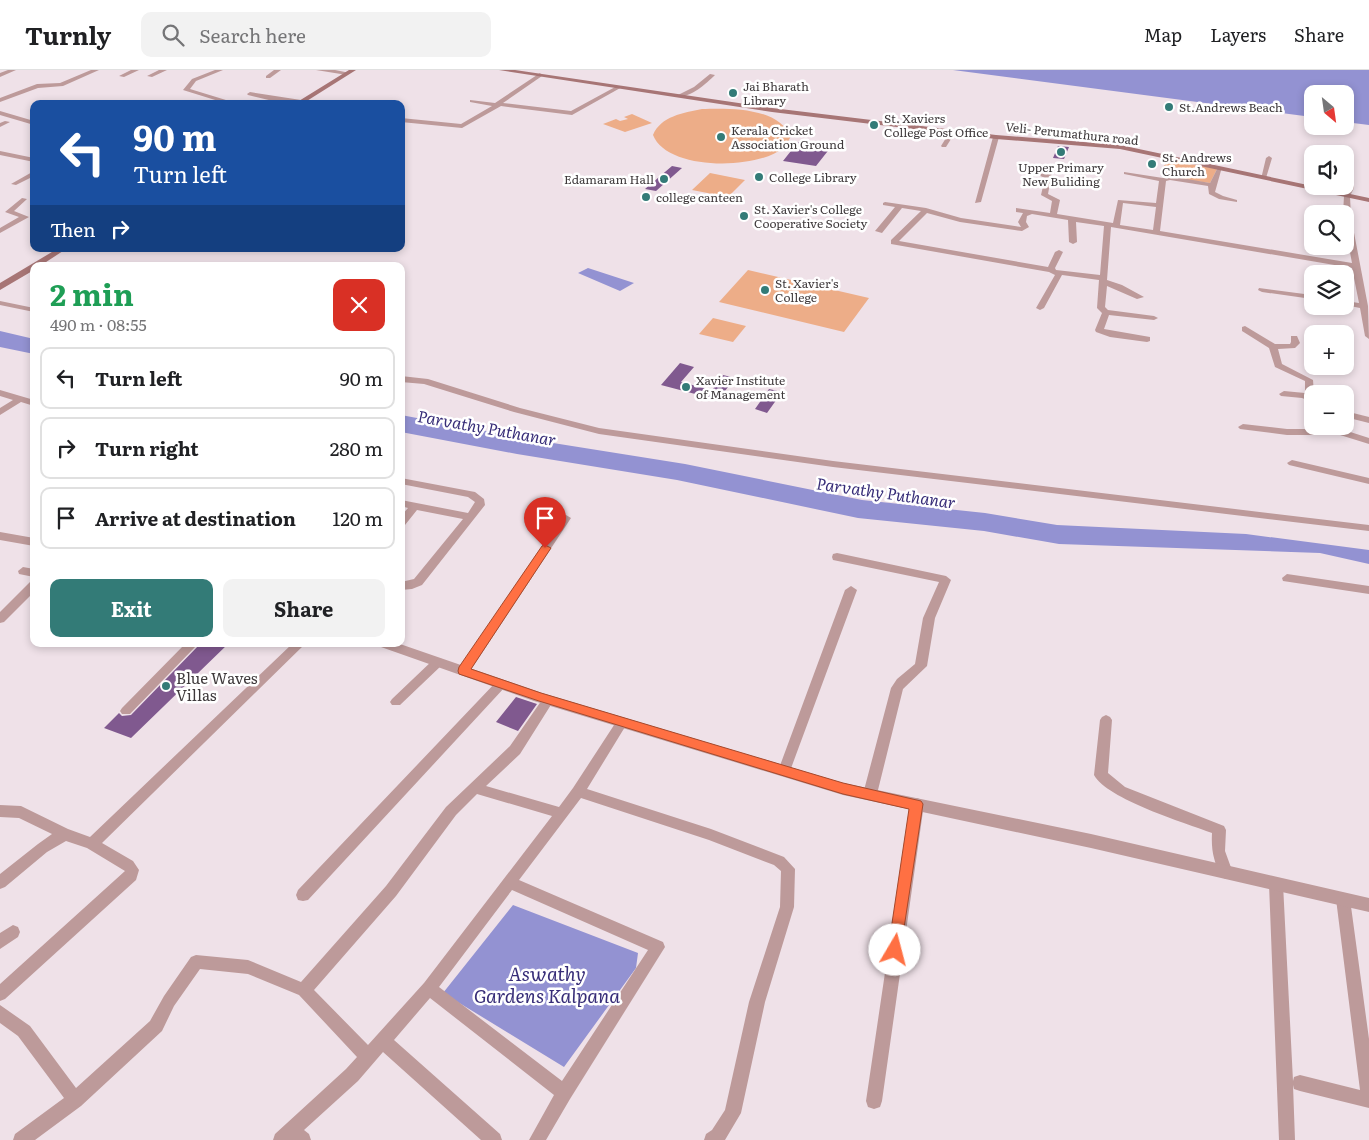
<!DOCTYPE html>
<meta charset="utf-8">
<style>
:root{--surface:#fff;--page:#f2f2f2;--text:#202124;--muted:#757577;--line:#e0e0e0;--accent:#337b77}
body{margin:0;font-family:Literata,serif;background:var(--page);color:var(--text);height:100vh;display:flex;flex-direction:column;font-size:19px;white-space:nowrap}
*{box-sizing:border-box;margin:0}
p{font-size:16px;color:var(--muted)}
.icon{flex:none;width:28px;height:28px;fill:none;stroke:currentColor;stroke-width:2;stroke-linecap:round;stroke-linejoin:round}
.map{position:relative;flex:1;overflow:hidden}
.drawer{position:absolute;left:30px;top:192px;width:375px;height:385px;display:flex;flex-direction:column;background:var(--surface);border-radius:10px;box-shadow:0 2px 8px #0003}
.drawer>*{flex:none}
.top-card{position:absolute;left:30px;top:30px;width:375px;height:152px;border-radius:10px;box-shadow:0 2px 8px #0003;background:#1a4fa0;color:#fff;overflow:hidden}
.needle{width:32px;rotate:151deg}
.controls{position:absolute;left:1304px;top:15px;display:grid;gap:10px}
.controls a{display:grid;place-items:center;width:50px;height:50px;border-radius:10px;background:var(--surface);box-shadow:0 2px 8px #0003;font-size:25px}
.pin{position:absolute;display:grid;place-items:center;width:42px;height:42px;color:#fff;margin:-51px -21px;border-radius:50% 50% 50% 0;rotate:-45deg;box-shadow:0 0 5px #0007}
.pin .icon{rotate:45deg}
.me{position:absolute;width:55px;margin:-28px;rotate:8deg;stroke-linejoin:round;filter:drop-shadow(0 0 4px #0008)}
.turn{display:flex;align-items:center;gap:18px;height:105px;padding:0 20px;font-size:22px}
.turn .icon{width:65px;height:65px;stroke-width:2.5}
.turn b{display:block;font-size:35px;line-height:42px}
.then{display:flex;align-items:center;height:48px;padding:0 20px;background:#0003;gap:10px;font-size:19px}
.round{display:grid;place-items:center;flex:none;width:52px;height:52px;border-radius:10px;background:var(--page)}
.head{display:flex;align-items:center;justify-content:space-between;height:85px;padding:0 20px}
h1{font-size:30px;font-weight:700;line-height:38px;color:#1e9e55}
.cta{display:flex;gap:10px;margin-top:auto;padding:10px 20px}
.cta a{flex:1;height:58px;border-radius:10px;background:var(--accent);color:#fff;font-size:20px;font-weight:700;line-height:58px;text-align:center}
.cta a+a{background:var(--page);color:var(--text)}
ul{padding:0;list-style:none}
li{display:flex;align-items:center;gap:15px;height:62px;margin:0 10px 8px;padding:0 10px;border:2px solid var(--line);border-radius:10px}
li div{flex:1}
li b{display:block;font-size:19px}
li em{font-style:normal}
header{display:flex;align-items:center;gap:30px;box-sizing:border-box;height:70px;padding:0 25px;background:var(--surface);border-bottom:1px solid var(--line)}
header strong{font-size:24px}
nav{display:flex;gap:28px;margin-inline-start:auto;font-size:18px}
.search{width:350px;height:45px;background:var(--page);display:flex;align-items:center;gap:12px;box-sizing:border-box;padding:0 18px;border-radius:10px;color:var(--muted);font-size:19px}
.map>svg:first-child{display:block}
.green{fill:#edad88}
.water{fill:#9392d2}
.building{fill:#80598f}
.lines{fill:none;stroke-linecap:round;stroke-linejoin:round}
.minor{fill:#bd9a9a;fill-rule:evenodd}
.tertiary{fill:#bd9a9a;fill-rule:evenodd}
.secondary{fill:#a77575;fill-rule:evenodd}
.route{fill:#ff7043;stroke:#a6492c}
.poi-dot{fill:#337b77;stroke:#fff;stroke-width:2}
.labels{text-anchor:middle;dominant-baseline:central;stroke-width:5;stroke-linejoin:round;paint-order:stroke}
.far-poi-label{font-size:12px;fill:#3e393b;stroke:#fff;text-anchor:start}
.far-street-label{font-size:12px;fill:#3e393b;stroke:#fff}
.poi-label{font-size:15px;fill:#3e393b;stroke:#fff;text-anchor:start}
.water-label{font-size:16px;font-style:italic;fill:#372d78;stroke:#fff}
.near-water-label{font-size:19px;font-style:italic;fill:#372d78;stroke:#fff}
</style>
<header>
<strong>Turnly</strong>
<div class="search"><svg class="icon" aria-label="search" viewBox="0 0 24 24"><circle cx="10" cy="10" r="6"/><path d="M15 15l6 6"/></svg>Search here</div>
<nav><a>Map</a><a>Layers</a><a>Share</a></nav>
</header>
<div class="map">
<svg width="1369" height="1070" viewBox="0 0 1369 1070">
<rect width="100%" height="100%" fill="#efe1e8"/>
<!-- green -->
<path class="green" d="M702 39C728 38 782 37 790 68 788 71 786 75 783 78 757 100 667 101 653 65 661 46 683 43 702 39Z
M632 44 652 53 625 62 603 54 616 49 620 51 628 49 624 47Z
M1170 89 1217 99 1210 113 1164 107 1167 100 1161 99Z
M710 103 745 110 728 127 692 120Z
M748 200 869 228 844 262 719 232Z
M713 248 746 256 733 272 699 264Z"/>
<!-- water -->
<path class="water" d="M953 0H1369V55L1345 52V24H1312V47Z
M588 198 634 213 620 221 578 203Z
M0 261 34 269V284L0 277Z
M401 345 528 369 685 394 862 430 985 443 1057 455 1246 464 1369 480V494L1320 483 1059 474 984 461 858 448 677 410 517 384 401 362Z
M513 835 638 883 636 898 564 997 443 923Z"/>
<!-- building -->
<path class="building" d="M809 71 819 73 817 75 831 77 816 96 783 91 798 72 807 74Z
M1058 76 1069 77 1064 89 1053 88Z
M672 96 682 98 656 121 645 119Z
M680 293 694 297 681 312 712 320 723 305 735 308 718 330 661 315Z
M769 319 782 322 767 343 755 339Z
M200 574H228L131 668 104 658 119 643 122 646 131 645Z
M516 627 537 634 518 661 496 652Z"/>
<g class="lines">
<!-- minor -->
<path class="minor" d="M8 0H16L0 7V3Z
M91 0H99L63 16 38 18 0 32V28L37 14 60 13Z
M131 0H139L124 7 119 6Z
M159 0H167L152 7 147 6Z
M215 0H223L196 11 190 19 239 34H228L183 20 192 9Z
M274 0H281L270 8H266V6Z
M316 0H335L350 3 347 5Z
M540 3 542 6 503 33 571 41 617 16 622 17 572 45 501 36 462 58 401 52V48L461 54 492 36 470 32V30L495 33Z
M710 4 715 5C706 14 691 27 678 27V25L694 17Z
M250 22 301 30 304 32 301 34 273 31 248 25 247 24Z
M70 31 72 34H64Z
M0 41 34 51V55L0 45Z
M5 51 10 52 0 57V53Z
M951 60 956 61 946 77H942L941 76Z
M996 65 999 67 981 132 975 133 993 67Z
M0 81 34 88V92L0 85Z
M1269 86 1272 88 1266 108 1261 109 1266 88Z
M1016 93H1020L1046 104 1048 102H1052L1048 124 1060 130 1057 144 1113 153 1118 130 1156 133 1159 111 1124 104V102L1163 108 1170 106 1210 113 1218 97H1222L1215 122 1223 126 1237 130V132L1219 129 1209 124 1208 116 1170 110 1166 111 1160 161 1352 193 1345 156V144H1343L1344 126 1348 118 1345 98 1350 97 1354 118 1350 126 1351 147 1368 236 1369 269 1365 266 1360 238 1345 235V231L1359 233 1352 198 1111 157 1107 210 1122 215 1144 227 1137 229 1107 216 1105 237 1108 240 1154 246 1158 248 1154 250 1109 245 1104 259 1150 267V271L1147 272 1110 267 1096 262 1095 260 1102 243 1097 238 1099 210 1062 205 1044 238 1040 240 1036 238 1055 205 1049 202 891 174V170L921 141 902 138 882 163 875 161 895 137 883 135V133L885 132 926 138 961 148 1021 157 1018 152 1023 143 1016 142V138L1050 143 1052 131 1041 125 1045 108 1016 95ZM1123 133 1156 137 1153 160 1120 155ZM927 143 960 152 1022 161 1029 157 1026 152 1027 146 1032 144 1068 150 1069 172 1073 174 1077 172 1076 152 1104 156 1100 205 1056 200 1055 198 1063 182 1059 180 1055 182 1048 197 899 171Z
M34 101V106L16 115 11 114Z
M22 128 27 129 14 141 29 147 0 163V158L19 147 5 142Z
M1259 218 1312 225V229L1262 222 1258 220Z
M0 231 34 238V242L0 235Z
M1245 256 1275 274H1290L1291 272V266H1297L1300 273 1295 278 1278 279 1282 294 1313 310 1314 324H1312V332L1302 328 1281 326 1279 324 1284 321 1305 323V311L1275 297 1269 278 1242 261V257Z
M401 306 428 309 520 338 599 358 833 391 1369 455V461L833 397 599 364 514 342 424 314 401 312Z
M0 320 34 330V336L21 332 0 345V338L13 330 0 326Z
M1345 341 1369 347V353L1345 347Z
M1243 354 1287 359H1341L1369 368V374L1340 365H1287L1240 359 1238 357Z
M1292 390 1369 408V414L1289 395 1287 393Z
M401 408 475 422 484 429 485 435 422 515 412 519 401 520V512L414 509 463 449 417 440 405 455 401 456V446L408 438 401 436V430L468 443 475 432 468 427 401 414Z
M566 445 571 448 468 604H460L458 601 460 598 562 446Z
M837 483 946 506 951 510 935 548 927 596 903 619 877 724 875 728 870 730 865 728 863 724 891 618 897 609 915 594 923 548 939 512 833 490 832 487 833 484Z
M23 497 34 499V507L19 504 18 501Z
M1287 504 1369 516V524L1283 511 1282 508Z
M34 511V522L4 552 0 553V542L30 512Z
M851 516 857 520 790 701 789 705 784 706 779 705 778 701 845 520Z
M185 574H198L130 644H122L120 641 122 638Z
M292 574H305L102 773 133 791 139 800 136 810 5 929 0 931V914L125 801 87 778 66 771 47 782 5 817 0 819V804L38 774 52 764 19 748 0 747V735L21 736 68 759 90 767Z
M438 588 442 589 444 592 442 595 400 635H392L390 632 392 629 434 589Z
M501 609 505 611 507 614 505 617 308 830 303 831 298 830 296 825 298 820 497 611Z
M548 625 552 627 554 630 520 684 486 716 559 737 573 718 618 649 622 647 626 649 628 652 587 719 711 759 784 787 795 799 794 837 765 932 741 1043 725 1070H704L706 1064 712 1060 725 1040 749 932 780 837 781 801 774 795 709 770 581 728 519 810 663 872 665 877 570 1029 546 1070H529L554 1025 430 928 394 970 500 1064 502 1070H481L383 982 358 1011 304 1060 309 1064 311 1070H273L275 1064 346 999 357 987 299 925 248 904 200 899 174 936 162 961 81 1036 35 1070H13L15 1064 64 1028 18 966 0 953V935L30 956 76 1018 150 951 164 926 191 887 196 885 248 890 301 912 386 816 446 737 510 676 544 627ZM477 724 552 746 424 913 368 975 314 920 396 826 456 745ZM512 820 648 880 562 1011 439 917Z
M1106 645 1110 647 1112 650 1108 703 1125 717 1224 756 1226 760 1225 781 1233 803 1231 807 1226 809 1221 807C1214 791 1211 781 1212 763 1185 753 1107 729 1094 705L1100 650 1102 647Z
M917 728 922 730 924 734 882 1031 880 1037 874 1039 868 1037 866 1031 910 734 912 730Z
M1276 808 1281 810 1283 814 1293 1011 1294 1007 1300 1005 1360 1020 1336 829 1338 824 1343 823 1348 824 1350 829 1369 969V1038L1300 1021 1294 1019 1293 1015 1295 1070H1279L1269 814 1271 810Z
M13 855 18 857 20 862 18 867 0 879V863Z"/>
<!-- tertiary -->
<path class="tertiary" d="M0 462 34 468V476L0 470Z
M380 574H400L542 623 843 713 1091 764 1369 828V842L1091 778 843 725 534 631 381 577Z"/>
<!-- secondary -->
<path class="secondary" d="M349 0H356L302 34H294Z
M499 0H515L772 38 996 65 1120 75 1369 128V132L1120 79 996 69 772 42Z
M57 179H66L40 196H34V200L0 220V213Z"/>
</g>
<!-- route -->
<path class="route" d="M545 475 551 478 471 599 541 623 843 713 921 731 923 734 900 884 895 887 890 884 888 880 909 739 843 724 539 631 459 604 458 601 459 597 542 476Z"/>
<!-- markers -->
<g class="poi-dot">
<circle cx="733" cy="23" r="5"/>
<circle cx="1169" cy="37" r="5"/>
<circle cx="874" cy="55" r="5"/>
<circle cx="721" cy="67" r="5"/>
<circle cx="1061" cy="82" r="5"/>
<circle cx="1152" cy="94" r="5"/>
<circle cx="759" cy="107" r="5"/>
<circle cx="664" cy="109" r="5"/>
<circle cx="646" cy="127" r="5"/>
<circle cx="744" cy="146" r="5"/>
<circle cx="765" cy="220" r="5"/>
<circle cx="686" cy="317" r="5"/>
<circle cx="166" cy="616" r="5"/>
</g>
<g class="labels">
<!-- far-poi labels -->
<g class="far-poi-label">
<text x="743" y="16">Jai Bharath<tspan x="743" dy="14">Library</tspan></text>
<text x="1179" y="37">St.Andrews Beach</text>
<text x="884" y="48">St. Xaviers<tspan x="884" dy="14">College Post Office</tspan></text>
<text x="731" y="60">Kerala Cricket<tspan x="731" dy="14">Association Ground</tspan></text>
<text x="1162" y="87">St. Andrews<tspan x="1162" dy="14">Church</tspan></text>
<text x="1061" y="97" text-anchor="middle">Upper Primary<tspan x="1061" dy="14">New Buliding</tspan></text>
<text x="769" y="107">College Library</text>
<text x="654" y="109" text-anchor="end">Edamaram Hall</text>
<text x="656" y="127">college canteen</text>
<text x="754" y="139">St. Xavier's College<tspan x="754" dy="14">Cooperative Society</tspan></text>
<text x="775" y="213">St. Xavier's<tspan x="775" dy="14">College</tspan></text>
<text x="696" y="310">Xavier Institute<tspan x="696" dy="14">of Management</tspan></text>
</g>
<!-- far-street labels -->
<g class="far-street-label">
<text transform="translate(1072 63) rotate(6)">Veli- Perumathura road</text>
</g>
<!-- poi labels -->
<g class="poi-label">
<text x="176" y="607">Blue Waves<tspan x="176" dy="17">Villas</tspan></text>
</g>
<!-- water labels -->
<g class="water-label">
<text transform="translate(487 357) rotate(10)">Parvathy Puthanar</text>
<text transform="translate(886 422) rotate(8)">Parvathy Puthanar</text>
</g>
<!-- near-water labels -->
<g class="near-water-label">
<text x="547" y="903">Aswathy<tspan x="547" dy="22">Gardens Kalpana</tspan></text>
</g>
</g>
</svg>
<div class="controls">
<a><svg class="needle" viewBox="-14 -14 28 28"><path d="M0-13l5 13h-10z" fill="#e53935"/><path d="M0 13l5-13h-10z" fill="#757577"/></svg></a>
<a><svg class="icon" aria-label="sound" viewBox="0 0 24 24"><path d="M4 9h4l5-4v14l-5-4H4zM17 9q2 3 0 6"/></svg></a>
<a><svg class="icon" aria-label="search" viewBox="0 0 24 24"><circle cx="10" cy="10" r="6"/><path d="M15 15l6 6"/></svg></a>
<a><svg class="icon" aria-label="layers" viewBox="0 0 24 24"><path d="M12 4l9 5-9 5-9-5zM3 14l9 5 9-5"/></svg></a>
<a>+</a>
<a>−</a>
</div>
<div class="pin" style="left:545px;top:478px;background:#d93025"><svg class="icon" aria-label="arrive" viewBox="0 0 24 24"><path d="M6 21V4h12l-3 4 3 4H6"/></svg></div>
<svg class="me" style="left:895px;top:880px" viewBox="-20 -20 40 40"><circle r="19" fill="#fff"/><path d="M0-13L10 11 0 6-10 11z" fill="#ff7043"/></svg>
<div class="top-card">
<div class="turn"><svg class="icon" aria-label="left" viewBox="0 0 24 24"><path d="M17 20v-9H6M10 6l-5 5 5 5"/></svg><div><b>90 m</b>Turn left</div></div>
<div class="then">Then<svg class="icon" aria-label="right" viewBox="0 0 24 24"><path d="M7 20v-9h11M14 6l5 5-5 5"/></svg></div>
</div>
<section class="drawer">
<div class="head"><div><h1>2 min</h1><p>490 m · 08:55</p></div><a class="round" style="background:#d93025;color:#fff"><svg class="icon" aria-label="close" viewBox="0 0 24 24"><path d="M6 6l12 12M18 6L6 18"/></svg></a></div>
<ul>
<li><svg class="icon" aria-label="left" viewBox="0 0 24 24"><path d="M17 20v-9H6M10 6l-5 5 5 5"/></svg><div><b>Turn left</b></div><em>90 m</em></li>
<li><svg class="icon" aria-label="right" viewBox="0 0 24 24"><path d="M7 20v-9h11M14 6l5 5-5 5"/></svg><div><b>Turn right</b></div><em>280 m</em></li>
<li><svg class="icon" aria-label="arrive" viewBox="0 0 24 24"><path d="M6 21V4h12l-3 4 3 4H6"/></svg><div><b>Arrive at destination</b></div><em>120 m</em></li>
</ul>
<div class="cta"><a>Exit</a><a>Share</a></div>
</section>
</div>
